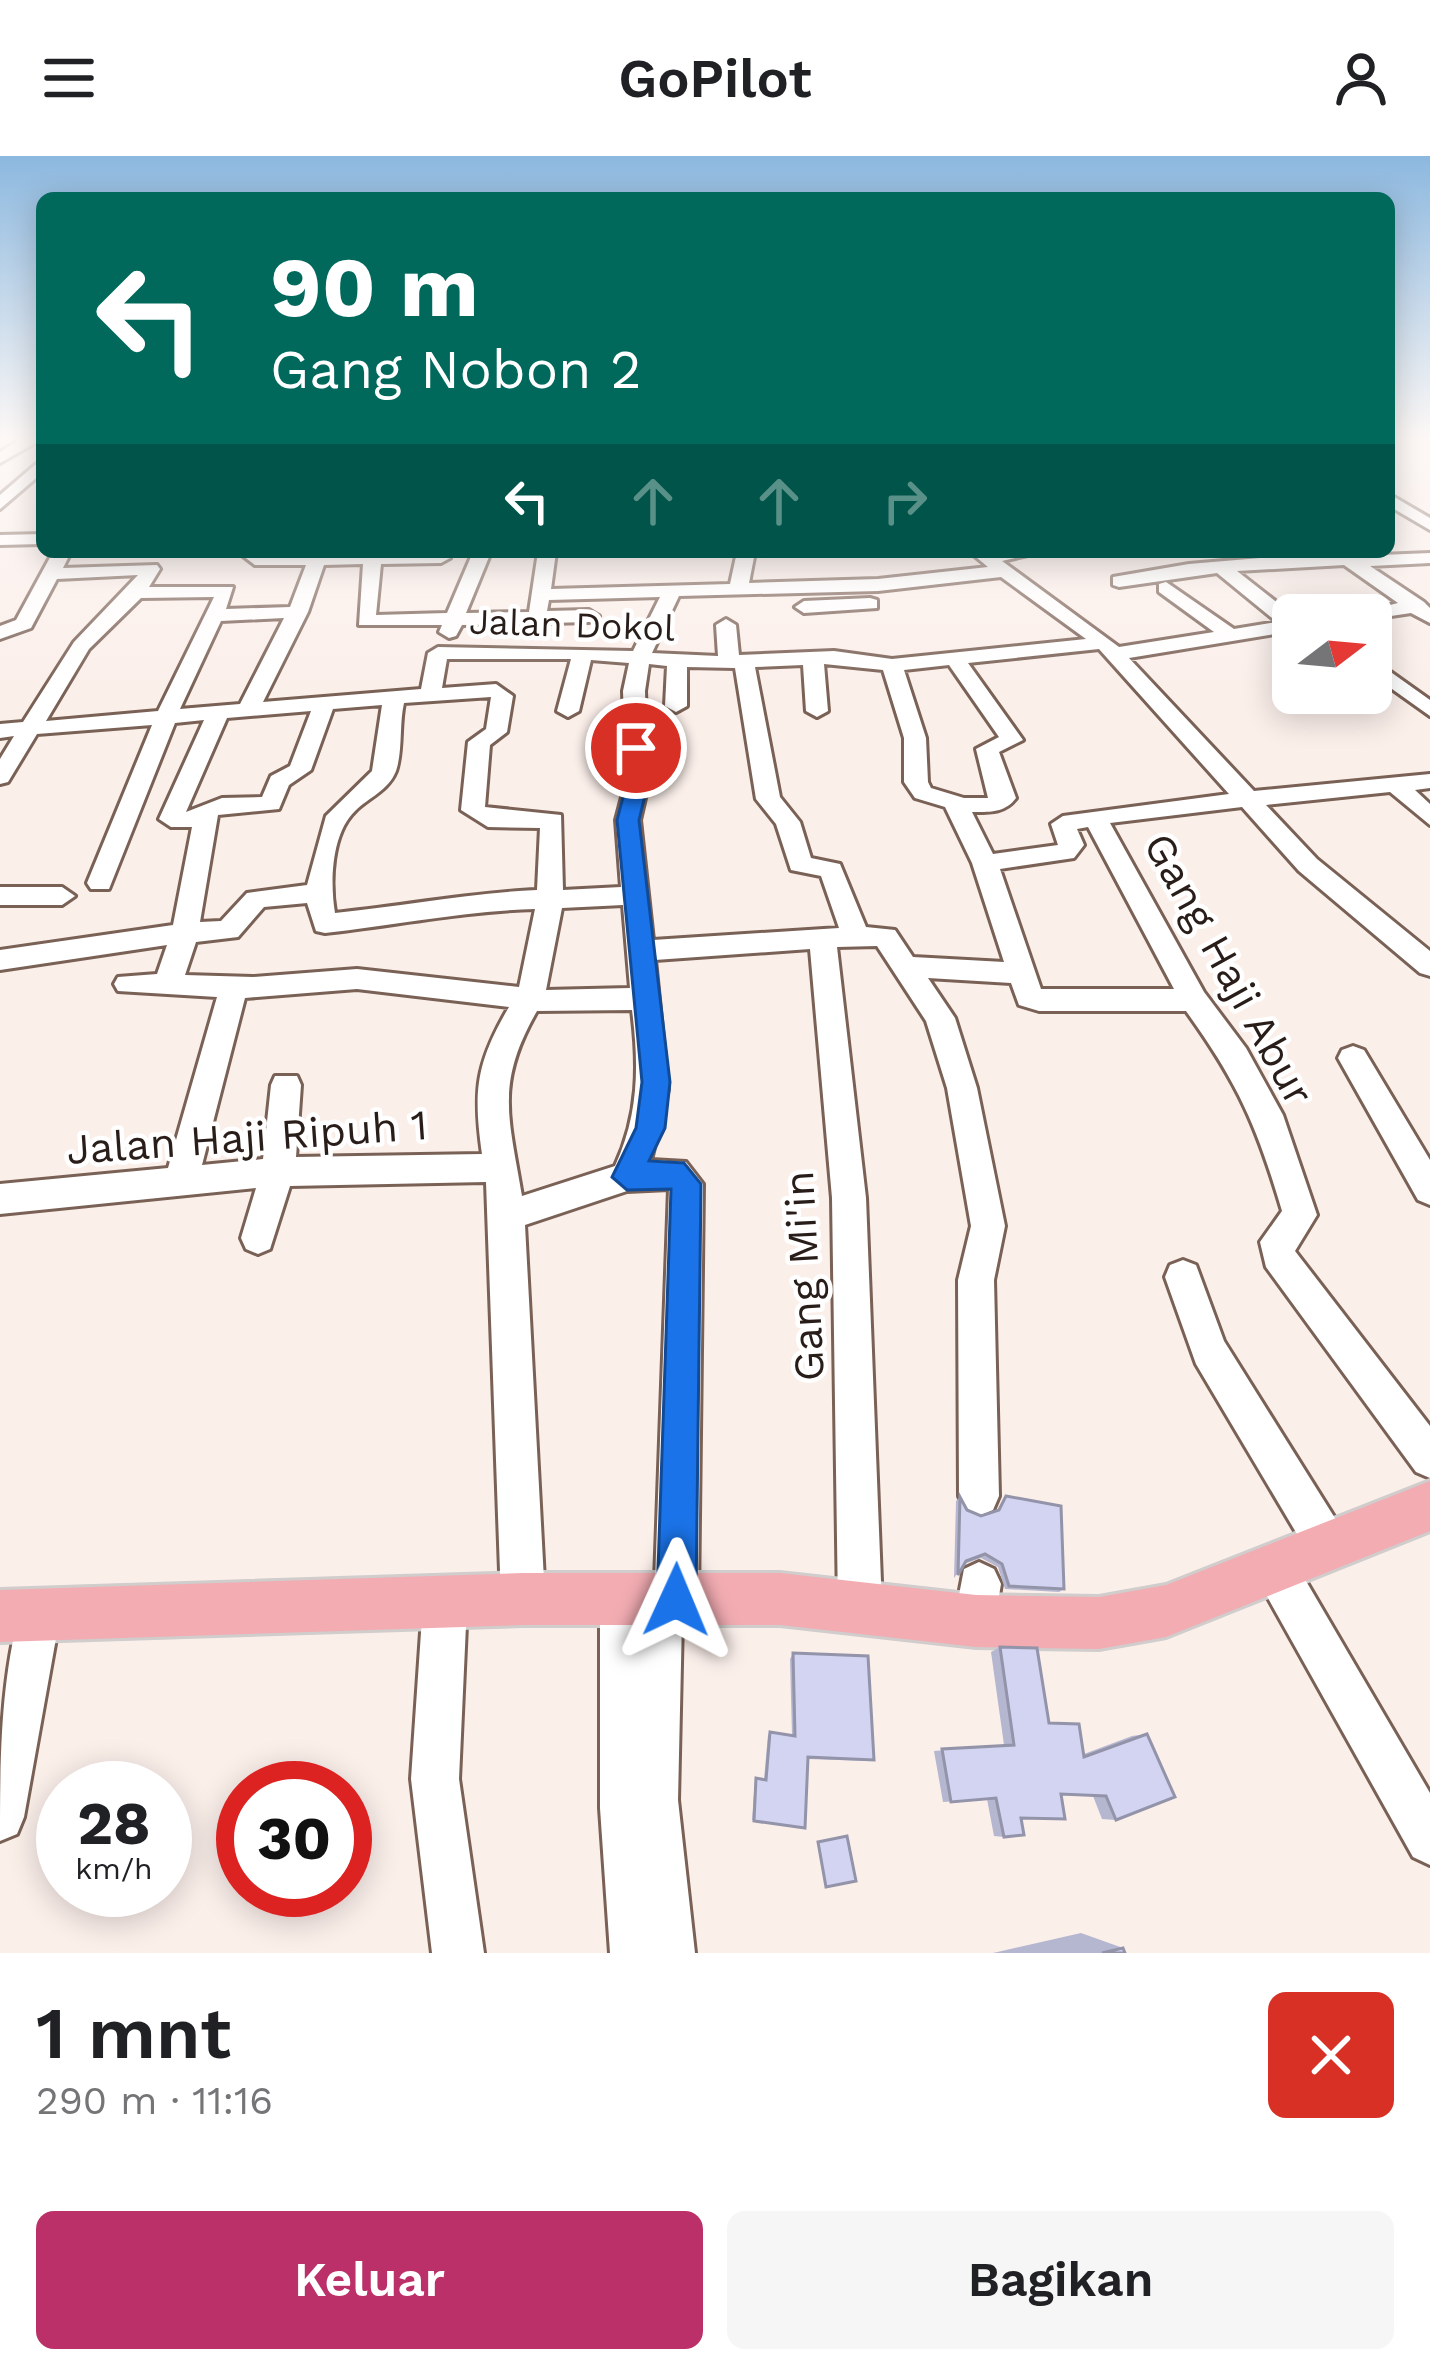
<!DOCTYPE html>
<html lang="id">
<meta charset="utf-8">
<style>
:root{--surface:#fff;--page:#f6f6f6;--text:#202124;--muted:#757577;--accent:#bb3068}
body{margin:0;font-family:"Work Sans",sans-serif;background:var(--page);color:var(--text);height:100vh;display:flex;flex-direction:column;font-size:45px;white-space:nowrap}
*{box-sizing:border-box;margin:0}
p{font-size:39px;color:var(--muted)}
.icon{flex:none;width:66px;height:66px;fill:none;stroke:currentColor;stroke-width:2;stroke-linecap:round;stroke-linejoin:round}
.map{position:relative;height:1797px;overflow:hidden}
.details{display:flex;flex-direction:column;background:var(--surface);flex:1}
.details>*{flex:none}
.hud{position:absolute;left:36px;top:36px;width:1359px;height:366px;border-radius:18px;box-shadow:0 6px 30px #0003;background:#00695c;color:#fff;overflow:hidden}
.needle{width:78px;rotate:74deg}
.tools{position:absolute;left:1272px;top:438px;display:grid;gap:24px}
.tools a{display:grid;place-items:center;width:120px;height:120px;border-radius:18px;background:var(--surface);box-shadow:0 6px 30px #0003;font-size:60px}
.speed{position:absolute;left:36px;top:1605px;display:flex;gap:24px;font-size:60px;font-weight:700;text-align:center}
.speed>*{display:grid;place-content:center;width:156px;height:156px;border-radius:50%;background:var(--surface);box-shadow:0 6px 30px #0003;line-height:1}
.speed small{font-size:30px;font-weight:400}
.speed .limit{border:18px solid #d22;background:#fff;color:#111}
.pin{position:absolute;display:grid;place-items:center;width:102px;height:102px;color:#fff;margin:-51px;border:6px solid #fff;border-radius:50%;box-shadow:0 3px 12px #0007}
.me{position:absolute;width:132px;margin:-66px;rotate:1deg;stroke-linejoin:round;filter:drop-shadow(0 0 9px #0008)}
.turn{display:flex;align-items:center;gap:42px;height:252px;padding:0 36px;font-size:54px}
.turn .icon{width:156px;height:156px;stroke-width:2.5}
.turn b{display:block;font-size:84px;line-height:102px}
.lanes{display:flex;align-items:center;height:114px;padding:0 36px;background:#0003;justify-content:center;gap:60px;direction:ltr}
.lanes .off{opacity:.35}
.round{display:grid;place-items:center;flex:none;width:126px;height:126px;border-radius:18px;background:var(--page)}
.headline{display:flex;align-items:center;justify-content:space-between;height:204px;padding:0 36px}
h1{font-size:72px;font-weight:600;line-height:90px}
.action{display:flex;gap:24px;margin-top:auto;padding:24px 36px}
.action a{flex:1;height:138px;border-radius:18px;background:var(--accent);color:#fff;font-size:48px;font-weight:600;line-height:138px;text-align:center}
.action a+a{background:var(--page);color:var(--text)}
header{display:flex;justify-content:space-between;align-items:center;height:156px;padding:0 36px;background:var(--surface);font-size:54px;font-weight:600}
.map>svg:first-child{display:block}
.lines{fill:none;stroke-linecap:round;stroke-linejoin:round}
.minor-casing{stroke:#7a6156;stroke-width:6}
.major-casing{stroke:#d0cdcc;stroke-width:6}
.minor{fill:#fff;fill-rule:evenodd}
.major{fill:#f2acb2;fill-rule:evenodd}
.wall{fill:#b5b6d0}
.building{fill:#d2d4f2;stroke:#9394a9;stroke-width:3}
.route{fill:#1a73e8;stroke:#114b97;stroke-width:3}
.labels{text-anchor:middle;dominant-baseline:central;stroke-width:9;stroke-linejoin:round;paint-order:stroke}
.far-street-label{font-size:36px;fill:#281d19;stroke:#fff}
.street-label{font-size:42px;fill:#281d19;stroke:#fff}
</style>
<header><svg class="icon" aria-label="menu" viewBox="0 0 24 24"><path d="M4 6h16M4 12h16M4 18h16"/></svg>GoPilot<svg class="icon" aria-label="person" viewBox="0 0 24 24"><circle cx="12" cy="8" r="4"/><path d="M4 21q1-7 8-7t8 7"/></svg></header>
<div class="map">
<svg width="1430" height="1797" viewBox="0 0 1430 1797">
<rect width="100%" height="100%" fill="#fbefea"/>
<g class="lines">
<!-- minor casing -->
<g class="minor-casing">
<path id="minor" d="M26 280 42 283 0 307V296Z
M42 303V317L0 353V339Z
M1389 338 1430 362V374L1389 350Z
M42 378V388L0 389V379Z
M53 396H71L63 412 157 409 160 413 149 431H233L226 453 290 451 306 409H255L238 396 447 398 450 402 441 407 381 408 376 459 447 457 473 396H491L466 457 529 456 538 396H556L551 433 730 428 737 396H755L749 427 878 423 988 411 970 396H1041L1002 405 1119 491 1214 476 1159 436V428L1166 426 1234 473 1277 466 1217 417 1119 431 1113 429V421L1189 408 1329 396 1356 400 1430 397V407L1370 410 1424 446 1430 452V467L1411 457 1371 463V459H1351L1398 447 1344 409 1237 415 1293 459V475L1129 502 1254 635 1430 618V632L1415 634 1430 648V669L1390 636 1266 649 1317 703 1430 795V820L1420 817 1299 715 1242 651 1110 667 1204 836 1246 892 1283 959 1317 1059 1295 1095 1430 1270V1322L1416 1316 1266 1111 1260 1086 1282 1055C1257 970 1238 927 1186 855H1039L1019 849 1011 827 928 822 955 862 977 932 1005 1070 994 1124 999 1340 993 1354 979 1360 965 1354 959 1340 958 1124 971 1070 947 932 926 865 877 790 837 791 866 1042 882 1451 875 1466 860 1473 845 1466 838 1451 832 1042 810 793 655 804 668 933 651 1004 686 1006 703 1028 698 1444 691 1459 682 1463 678 1644 695 1797H610L600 1652V1444L607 1429 622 1422 637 1429 642 1439 646 1429 655 1425 669 1033 627 1035 525 1069 545 1443 538 1458 523 1465 508 1458 501 1443 486 1026 290 1030 270 1093 258 1098 246 1093 241 1082 256 1032 0 1058V1028L168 1012 217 841 118 835 114 828 118 821 157 818 167 789 0 814V794L173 769 192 671H171L159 663 204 564 175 567 109 733H91L87 727 152 569 37 578 8 626 0 628V603L14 580 0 582V568L23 566 74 486 138 419 57 423 31 472 0 483V470L16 464ZM363 408 359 469H442L439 476 449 482 456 480 462 469 589 466 599 460 589 454 547 455 549 444 660 441 633 495 438 491 428 497 421 533 263 546 308 456 324 409ZM1001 421 1086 483 892 503 834 495 739 499 736 469 726 463 716 469 718 500 652 497 679 440 878 435ZM214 441 158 555 46 565 89 493 141 442ZM284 462 240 548 180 553 221 465ZM1099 493 1229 638 1063 660 1051 668 1058 689 993 698 972 656C990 656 1005 657 1016 642L999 596 1023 584 968 507ZM447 503H571L557 555 568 561 579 555 591 504 629 507 623 535 625 592 631 607 616 664 621 731 563 734 561 659 485 651 490 589 507 576 513 540 496 528 442 532ZM649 508 667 510 665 550 676 556 687 550V511L735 512 756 643 776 668 791 714 821 720 839 772 653 784 640 664 653 607 647 592 645 535ZM824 508 883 514 904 582V626L915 642 945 651 972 707 1004 806 913 801 895 774 866 771 840 708 811 702 800 666 780 641 755 511 803 509 806 555 817 561 828 555ZM949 509 999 581 976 593 988 642H964L931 632 928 626 926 582 904 514ZM491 541 486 573 468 586 461 654 488 671 540 672 537 734C469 737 403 750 335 757 330 727 331 678 355 655 369 641 388 635 396 615 403 594 399 569 404 547ZM382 549 372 615 326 660 307 729 247 737 221 765 200 766 218 659 279 653 289 629 311 614 333 553ZM311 555 290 610 271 620 262 641 222 642 186 656 227 562ZM1088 671 1174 833H1041L1000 713 1074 702 1084 689 1077 673ZM307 747 316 775 325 777C396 769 465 755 535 753L519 831 357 813 253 821 185 819 196 786 238 781 264 751ZM623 749 630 832 546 834 562 752ZM357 833 509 851C476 907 473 935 482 998L296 1001 301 929 297 920H275L271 929 263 1003 202 1009 245 842ZM632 854C639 909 639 958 615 1010L522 1040C509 961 495 928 537 855Z
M870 442 877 444V452L804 457 795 451 804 445Z
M1371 502 1430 544V560L1371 518Z
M0 731H62L75 740 62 749H0Z
M1353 890 1364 894 1430 1004V1049L1418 1044 1338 902 1342 894Z
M1183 1104 1196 1109 1224 1185 1343 1375 1349 1390 1343 1405 1328 1411 1313 1405 1196 1208 1165 1121 1170 1109Z
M1274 1390 1289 1396 1430 1637V1709L1413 1701 1259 1426 1253 1411 1259 1396Z
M979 1406 994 1413 1001 1428 992 1481 976 1487 960 1481 954 1465 964 1413Z
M445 1425 460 1432 467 1447 459 1623 484 1797H432L411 1623 423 1447 430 1432Z
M38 1438 53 1445 60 1460 24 1661 17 1678 0 1685C0 1606 0 1520 23 1445Z"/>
</g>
<!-- major casing -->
<g class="major-casing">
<path id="major" d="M1430 1325V1375L1166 1481 1099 1493 976 1491 780 1469H523L0 1486V1434L523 1417H780L976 1439 1099 1441 1166 1429Z"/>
</g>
<!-- minor -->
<use href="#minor" class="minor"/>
<!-- major -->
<use href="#major" class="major"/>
</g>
<!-- wall -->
<path class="wall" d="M1006 1340 1064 1433 1059 1436 1005 1433 998 1411 981 1402 964 1408 954 1422 956 1345 960 1341 967 1354 981 1360 997 1355Z
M1000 1491 1049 1567 1084 1598 1132 1580 1147 1578 1116 1664 1102 1663 1093 1640 1061 1639 1021 1662 1004 1681 994 1680 987 1643 943 1646 934 1595 1004 1589 991 1496Z
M793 1497 874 1604 867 1605 808 1603 754 1665 752 1664 755 1623H764L768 1579 770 1576 792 1580 790 1503Z
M1081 1777 1123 1792 1125 1797H993Z"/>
<!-- building -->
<path class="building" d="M1006 1340 1061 1350 1064 1433 1009 1430 1002 1408 985 1398 966 1405 958 1419 960 1341 967 1354 981 1360 999 1354Z
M1000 1491 1037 1492 1049 1567 1079 1568 1084 1601 1147 1578 1175 1641 1116 1664 1106 1640 1061 1638 1065 1663 1021 1662 1024 1679 1004 1681 996 1642 951 1646 942 1593 1014 1589Z
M793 1497 868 1500 874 1604 808 1601 805 1672 754 1665 756 1622 766 1624 770 1576 795 1580Z
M847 1680 856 1725 826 1731 818 1686Z
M1123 1792 1125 1797H1102Z"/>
<!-- sky -->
<linearGradient id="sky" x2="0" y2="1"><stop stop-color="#8cb8df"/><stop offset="0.53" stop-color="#fdf8f6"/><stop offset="1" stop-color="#fdf8f6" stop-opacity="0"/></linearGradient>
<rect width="1430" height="532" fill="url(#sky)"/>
<!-- route -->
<path class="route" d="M636 586 643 588 653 607 639 664 670 926 665 972 649 1005 684 1007 701 1028 696 1444 690 1458 676 1463 663 1458 657 1444 671 1033 627 1034 612 1021 636 972 642 926 617 664 632 607 626 592Z"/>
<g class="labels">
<!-- far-street labels -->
<g class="far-street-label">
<text transform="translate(572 469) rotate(2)">Jalan Dokol</text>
</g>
<!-- street labels -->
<g class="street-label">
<text transform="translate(1229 813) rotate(61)">Gang Haji Abur</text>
<text transform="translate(247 981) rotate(-4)">Jalan Haji Ripuh 1</text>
<text transform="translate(804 1120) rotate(-93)">Gang Mi'in</text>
</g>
</g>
</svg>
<div class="tools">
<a><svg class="needle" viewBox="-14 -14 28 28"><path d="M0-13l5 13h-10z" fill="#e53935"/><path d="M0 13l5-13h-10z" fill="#757577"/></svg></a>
</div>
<div class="speed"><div>28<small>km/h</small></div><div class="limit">30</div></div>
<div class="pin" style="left:636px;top:592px;background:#d93025"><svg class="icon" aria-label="arrive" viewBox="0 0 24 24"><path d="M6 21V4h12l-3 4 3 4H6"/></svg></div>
<svg class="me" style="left:676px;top:1444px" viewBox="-20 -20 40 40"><path d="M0-17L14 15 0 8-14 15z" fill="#1a73e8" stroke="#fff" stroke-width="4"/></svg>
<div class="hud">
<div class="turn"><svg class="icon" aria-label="left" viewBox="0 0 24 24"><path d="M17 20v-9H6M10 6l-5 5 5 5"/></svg><div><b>90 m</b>Gang Nobon 2</div></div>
<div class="lanes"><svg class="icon" aria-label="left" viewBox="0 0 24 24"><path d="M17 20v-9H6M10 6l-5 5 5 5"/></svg><svg class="icon off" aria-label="ahead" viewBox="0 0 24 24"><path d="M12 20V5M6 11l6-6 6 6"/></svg><svg class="icon off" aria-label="ahead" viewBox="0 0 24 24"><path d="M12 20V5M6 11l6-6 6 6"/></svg><svg class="icon off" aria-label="right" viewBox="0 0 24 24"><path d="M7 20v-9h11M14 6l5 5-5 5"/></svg></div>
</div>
</div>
<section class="details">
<div class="headline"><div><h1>1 mnt</h1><p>290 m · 11:16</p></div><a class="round" style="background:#d93025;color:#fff"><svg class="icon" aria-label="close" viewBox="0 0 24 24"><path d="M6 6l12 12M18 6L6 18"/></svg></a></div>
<div class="action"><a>Keluar</a><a>Bagikan</a></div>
</section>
